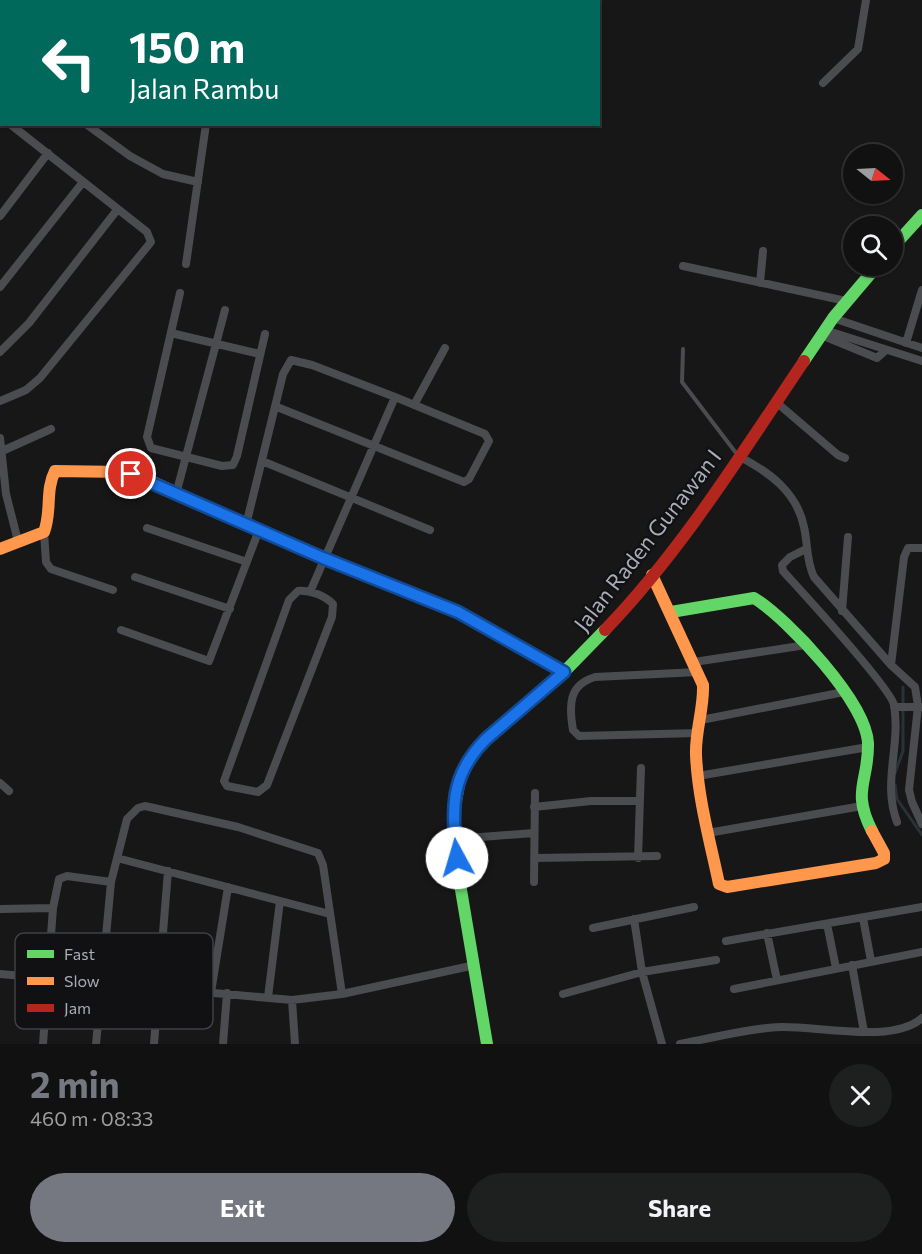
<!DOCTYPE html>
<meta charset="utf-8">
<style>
:root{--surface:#111;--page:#1e1f1f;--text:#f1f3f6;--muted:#9c9d9f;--line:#303131;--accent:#757880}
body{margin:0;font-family:Commissioner,sans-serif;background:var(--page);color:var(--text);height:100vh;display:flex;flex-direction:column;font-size:22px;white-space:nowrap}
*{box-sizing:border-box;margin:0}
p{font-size:20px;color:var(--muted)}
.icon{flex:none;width:33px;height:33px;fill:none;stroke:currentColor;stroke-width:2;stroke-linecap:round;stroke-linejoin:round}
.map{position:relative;height:1044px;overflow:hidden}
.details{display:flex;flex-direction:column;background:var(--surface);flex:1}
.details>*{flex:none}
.top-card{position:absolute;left:0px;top:0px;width:600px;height:126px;box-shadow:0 2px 4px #0004,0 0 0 2px var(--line);background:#00695c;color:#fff;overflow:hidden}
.needle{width:39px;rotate:108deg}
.tools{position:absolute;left:843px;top:144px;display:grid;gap:12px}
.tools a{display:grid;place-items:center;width:60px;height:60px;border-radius:50%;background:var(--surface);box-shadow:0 2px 4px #0004,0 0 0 2px var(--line);font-size:30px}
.pin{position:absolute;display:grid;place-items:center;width:51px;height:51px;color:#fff;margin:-26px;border:3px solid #fff;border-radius:50%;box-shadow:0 2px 6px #0007}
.me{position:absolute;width:66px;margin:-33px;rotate:354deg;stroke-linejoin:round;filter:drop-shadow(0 0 4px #0008)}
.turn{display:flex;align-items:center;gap:21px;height:126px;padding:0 30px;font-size:27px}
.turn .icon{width:78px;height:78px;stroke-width:2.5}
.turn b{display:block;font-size:42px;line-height:51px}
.round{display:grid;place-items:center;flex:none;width:63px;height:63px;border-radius:32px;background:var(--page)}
.summary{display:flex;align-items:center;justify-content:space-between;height:102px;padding:0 30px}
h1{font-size:36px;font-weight:700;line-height:45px;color:var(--accent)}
.action{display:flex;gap:12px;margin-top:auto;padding:12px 30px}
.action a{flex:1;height:69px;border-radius:36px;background:var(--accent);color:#fff;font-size:24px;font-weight:700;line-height:69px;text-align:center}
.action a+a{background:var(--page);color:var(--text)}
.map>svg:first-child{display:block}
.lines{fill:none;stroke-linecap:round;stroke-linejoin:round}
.stream{stroke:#2a3239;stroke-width:3}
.lane{stroke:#4b4c50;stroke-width:4}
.street{stroke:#4b4c50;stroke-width:8}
.fast{stroke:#63d668;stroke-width:12}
.slow{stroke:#ff974d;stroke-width:12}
.jam{stroke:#b3261e;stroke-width:12}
.route-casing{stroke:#114b97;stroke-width:15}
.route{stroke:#1a73e8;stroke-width:10}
.labels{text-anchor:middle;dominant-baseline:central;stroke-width:4.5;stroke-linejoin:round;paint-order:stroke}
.street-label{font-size:22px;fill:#a8adb8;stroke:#111113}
.key{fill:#111113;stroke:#3e4045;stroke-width:1.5}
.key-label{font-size:16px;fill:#a8adb8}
</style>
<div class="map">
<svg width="922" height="1044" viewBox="0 0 922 1044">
<rect width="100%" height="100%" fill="#171717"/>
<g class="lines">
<!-- stream -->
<path class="stream" d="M895 773 903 751V687
M895 785 897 799 922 835"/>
<!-- lane -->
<path class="lane" d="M683 349 682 382 736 453"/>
<!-- street -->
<path class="street" d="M43 0 47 2
M0 52 2 53
M823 83 858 49 866 0
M0 101V113
M86 124 130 156 163 174 198 182
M0 216 48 153
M186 264 206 124
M683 266 846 301
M760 283 763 251
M0 287 83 182
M180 293 147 437 151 448 222 466 233 465 237 456 265 334
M833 318 922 348
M825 330 922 361
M171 333 260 354
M821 335 877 358 886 350
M906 343 922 290
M0 352 29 323 117 210
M0 401 26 390 40 378 151 242 147 232 10 124
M776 402 838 455 845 458
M414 405 445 348
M0 438 6 494 18 541
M0 452 51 429
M740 457C769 472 797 492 804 527 808 544 806 561 814 577L891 665 915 687 918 706 909 790 912 802 922 824
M262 461 430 530
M176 494 225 310
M246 525 283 374 291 360 312 365 395 397 485 434 489 441 469 479 464 482 277 407
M147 528 247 562
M44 532 46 562 51 569 113 590
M806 549 790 557 782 565 783 571C801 591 891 688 894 705 901 746 882 782 897 822
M135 577 230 609
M298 591C310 590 324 595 333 604L332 617 267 785 258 792 227 786 224 781 289 600Z
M310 592 395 397
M842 611 848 537
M121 630 209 661 259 530
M694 662 806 645
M891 665 904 557 908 548H922
M698 672 595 677C568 685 569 706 573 730L579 736 699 733
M894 707H922
M701 720 844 692
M698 776 868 747
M0 783 9 791
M534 807 591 801H639
M708 833 862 806
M455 839 534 833
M117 858 330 914
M535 858 657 856
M638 858 641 768
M534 882 535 793
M0 909 53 908
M863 918 871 961
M634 919 642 972 662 1044
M827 924 836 968
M593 928 694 907
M767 933 777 980
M726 941 922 907
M852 965 864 1032
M0 974 292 1000 342 994 475 965
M734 989 922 952
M211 992 228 887
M563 994 642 972 716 960
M268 997 280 901
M292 1000 295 1044
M43 1044 53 908 59 879 67 876 111 882
M96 1044 111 882 127 819 138 808 145 806 238 827 318 853 323 865 342 994
M154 1044 168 871
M223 1044 227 993
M680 1044C713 1038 748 1028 781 1027 819 1026 893 1044 922 1018"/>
<!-- fast -->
<path class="fast" d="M892 248 922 215
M804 361 833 318 877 266
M671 612 754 598C788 619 866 702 868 743 869 782 851 790 872 831
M487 1044 459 878 453 817 461 774 475 750 564 672 605 630"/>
<!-- slow -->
<path class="slow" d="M0 549 44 532C52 512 45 490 55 471L123 472 140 476 246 525 432 602
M652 575 703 685C704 709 695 731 696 755 698 799 710 841 719 884L727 887 876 863 884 859V853L872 831"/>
<!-- jam -->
<path class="jam" d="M432 602 457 612 564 672
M605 630C682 550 742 453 804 361"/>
</g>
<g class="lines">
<!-- route casing -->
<g class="route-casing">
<path id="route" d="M131 474 323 558 458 612 564 672 486 739C449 776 452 810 457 858"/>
</g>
<!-- route -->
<use href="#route" class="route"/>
</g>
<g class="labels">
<!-- street labels -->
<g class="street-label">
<text transform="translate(647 540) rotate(-52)">Jalan Raden Gunawan I</text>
</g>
</g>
<!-- legend -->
<rect x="15" y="933" width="198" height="96" rx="9" class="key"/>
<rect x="27" y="950" width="27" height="8" fill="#63d668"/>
<rect x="27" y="977" width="27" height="8" fill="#ff974d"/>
<rect x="27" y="1004" width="27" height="8" fill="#b3261e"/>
<g class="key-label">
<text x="64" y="960">Fast</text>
<text x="64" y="987">Slow</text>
<text x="64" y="1014">Jam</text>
</g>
</svg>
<div class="tools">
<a><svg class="needle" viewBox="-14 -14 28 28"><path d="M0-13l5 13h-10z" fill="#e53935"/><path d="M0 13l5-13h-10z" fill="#9c9d9f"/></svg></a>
<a><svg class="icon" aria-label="search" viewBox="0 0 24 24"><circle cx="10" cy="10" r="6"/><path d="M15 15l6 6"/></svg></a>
</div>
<div class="pin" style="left:131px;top:474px;background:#d93025"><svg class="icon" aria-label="arrive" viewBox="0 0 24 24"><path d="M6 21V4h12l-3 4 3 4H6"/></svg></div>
<svg class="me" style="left:457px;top:858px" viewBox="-20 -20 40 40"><circle r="19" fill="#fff"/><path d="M0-13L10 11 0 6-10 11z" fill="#1a73e8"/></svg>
<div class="top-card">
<div class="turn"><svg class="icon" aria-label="left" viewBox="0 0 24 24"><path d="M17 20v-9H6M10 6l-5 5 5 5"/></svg><div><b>150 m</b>Jalan Rambu</div></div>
</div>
</div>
<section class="details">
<div class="summary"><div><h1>2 min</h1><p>460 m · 08:33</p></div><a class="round"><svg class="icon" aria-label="close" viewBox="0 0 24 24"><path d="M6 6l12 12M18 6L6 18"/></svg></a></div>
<div class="action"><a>Exit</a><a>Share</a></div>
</section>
